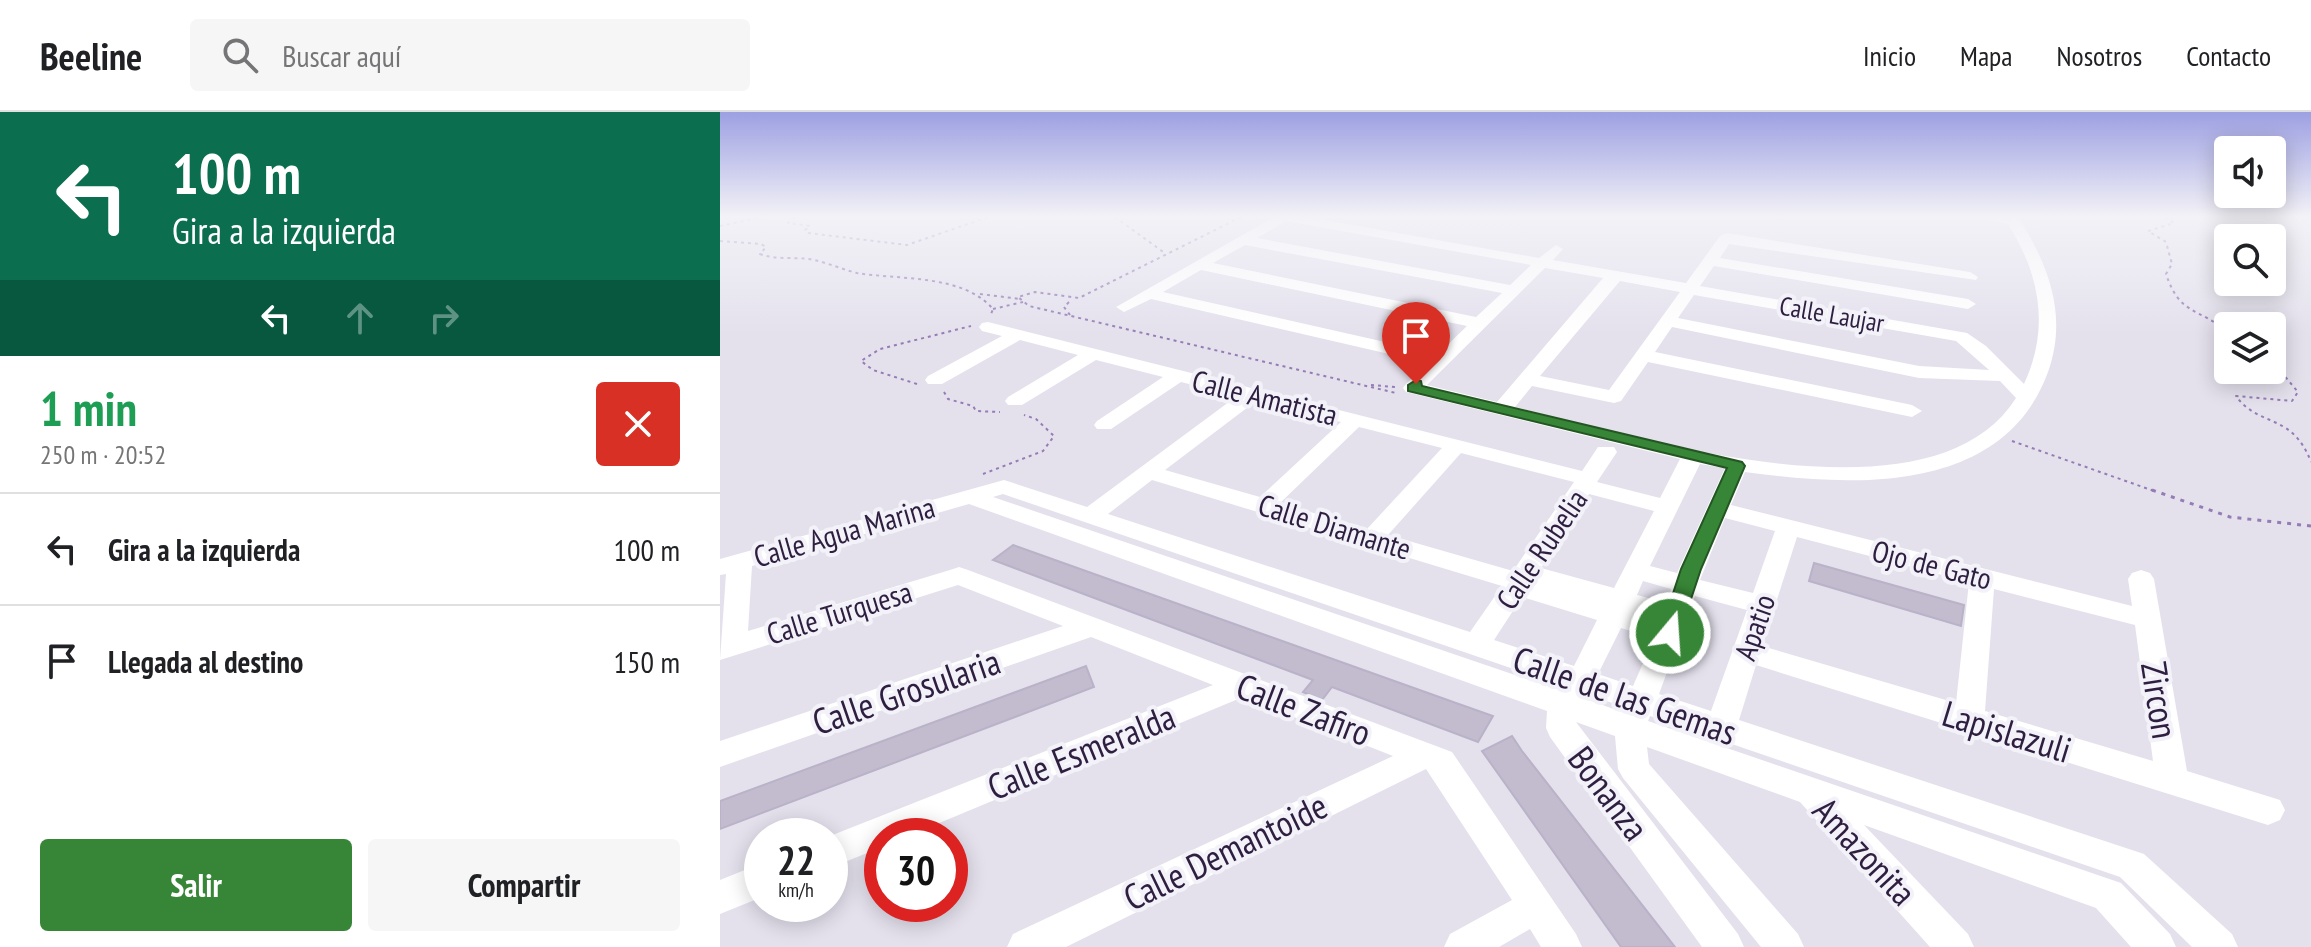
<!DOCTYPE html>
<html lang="es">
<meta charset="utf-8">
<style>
:root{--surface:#fff;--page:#f6f6f6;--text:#202124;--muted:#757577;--line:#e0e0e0;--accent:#378536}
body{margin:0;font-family:"PT Sans Narrow",sans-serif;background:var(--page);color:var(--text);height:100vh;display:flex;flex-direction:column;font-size:30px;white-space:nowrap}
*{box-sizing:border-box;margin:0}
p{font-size:26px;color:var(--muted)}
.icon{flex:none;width:44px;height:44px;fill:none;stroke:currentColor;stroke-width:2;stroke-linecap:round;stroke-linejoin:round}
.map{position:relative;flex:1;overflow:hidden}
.sheet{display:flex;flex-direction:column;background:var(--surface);width:720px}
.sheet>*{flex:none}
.guide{background:#0b6e4f;color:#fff;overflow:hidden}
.fabs{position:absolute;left:1494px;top:24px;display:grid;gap:16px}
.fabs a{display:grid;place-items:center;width:72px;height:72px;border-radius:8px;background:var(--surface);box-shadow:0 4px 20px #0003;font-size:40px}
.speed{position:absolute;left:24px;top:706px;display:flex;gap:16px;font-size:40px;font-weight:700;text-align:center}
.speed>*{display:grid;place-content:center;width:104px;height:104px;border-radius:50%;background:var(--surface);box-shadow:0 4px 20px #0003;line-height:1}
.speed small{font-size:20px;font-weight:400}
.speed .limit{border:12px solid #d22;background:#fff;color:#111}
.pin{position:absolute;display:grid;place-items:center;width:68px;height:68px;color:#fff;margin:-82px -34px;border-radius:50% 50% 50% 0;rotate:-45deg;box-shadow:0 0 8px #0007}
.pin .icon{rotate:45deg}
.me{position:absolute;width:88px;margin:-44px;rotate:18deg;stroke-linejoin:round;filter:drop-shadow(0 0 6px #0008)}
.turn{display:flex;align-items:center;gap:28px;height:168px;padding:0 40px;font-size:36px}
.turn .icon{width:104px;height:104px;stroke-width:2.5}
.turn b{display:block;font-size:56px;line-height:68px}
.lanes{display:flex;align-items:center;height:76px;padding:0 40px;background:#0003;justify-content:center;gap:40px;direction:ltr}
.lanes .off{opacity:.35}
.round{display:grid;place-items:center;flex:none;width:84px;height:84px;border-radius:8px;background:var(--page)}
.head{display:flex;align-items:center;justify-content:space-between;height:136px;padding:0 40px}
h1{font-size:48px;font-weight:600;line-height:60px;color:#1e9e55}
.primary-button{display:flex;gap:16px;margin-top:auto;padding:16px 40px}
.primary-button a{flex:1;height:92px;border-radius:8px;background:var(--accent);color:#fff;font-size:32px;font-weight:600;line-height:92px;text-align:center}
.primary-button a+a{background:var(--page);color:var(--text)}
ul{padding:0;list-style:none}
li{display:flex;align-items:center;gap:24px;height:112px;padding:0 40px;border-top:2px solid var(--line)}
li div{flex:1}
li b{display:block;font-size:30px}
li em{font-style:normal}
header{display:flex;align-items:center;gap:48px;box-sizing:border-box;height:112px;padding:0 40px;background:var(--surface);border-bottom:2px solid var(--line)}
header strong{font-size:38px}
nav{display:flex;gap:44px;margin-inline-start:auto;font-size:28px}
.search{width:560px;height:72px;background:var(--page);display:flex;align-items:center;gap:20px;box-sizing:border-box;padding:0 28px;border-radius:8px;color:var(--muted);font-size:30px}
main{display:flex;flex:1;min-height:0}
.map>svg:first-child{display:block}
.building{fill:#c2bcce;stroke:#b9b2c8;stroke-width:2}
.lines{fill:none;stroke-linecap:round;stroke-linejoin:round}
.path-far1{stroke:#947db5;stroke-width:2;stroke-dasharray:3 4;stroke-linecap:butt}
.path{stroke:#947db5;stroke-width:3;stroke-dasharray:4 6;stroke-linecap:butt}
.minor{fill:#fff;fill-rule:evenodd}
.route{fill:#378536;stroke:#245623;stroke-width:2}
.labels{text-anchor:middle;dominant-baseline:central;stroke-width:8;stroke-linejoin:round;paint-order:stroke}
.far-street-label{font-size:26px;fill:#2e1f40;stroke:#f3f2f9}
.street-label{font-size:30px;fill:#2e1f40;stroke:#f3f2f9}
.near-street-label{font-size:36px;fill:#2e1f40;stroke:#f3f2f9}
</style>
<header>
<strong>Beeline</strong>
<div class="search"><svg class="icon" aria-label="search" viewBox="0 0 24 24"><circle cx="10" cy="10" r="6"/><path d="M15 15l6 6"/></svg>Buscar aquí</div>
<nav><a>Inicio</a><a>Mapa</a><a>Nosotros</a><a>Contacto</a></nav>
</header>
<main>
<section class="sheet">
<div class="guide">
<div class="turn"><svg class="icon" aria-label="left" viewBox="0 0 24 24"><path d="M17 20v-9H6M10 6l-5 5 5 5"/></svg><div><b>100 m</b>Gira a la izquierda</div></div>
<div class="lanes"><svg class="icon" aria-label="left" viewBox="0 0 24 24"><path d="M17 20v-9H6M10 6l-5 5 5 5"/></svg><svg class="icon off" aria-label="ahead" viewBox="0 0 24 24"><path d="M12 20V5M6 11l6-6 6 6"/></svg><svg class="icon off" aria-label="right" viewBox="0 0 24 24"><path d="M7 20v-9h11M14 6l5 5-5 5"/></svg></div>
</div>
<div class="head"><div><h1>1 min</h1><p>250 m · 20:52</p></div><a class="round" style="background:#d93025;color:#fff"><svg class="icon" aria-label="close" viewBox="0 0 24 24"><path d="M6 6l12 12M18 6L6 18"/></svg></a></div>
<ul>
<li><svg class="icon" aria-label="left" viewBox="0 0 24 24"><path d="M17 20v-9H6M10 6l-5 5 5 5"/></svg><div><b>Gira a la izquierda</b></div><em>100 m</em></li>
<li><svg class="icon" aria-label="arrive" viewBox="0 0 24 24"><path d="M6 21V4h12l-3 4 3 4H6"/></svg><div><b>Llegada al destino</b></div><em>150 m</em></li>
</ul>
<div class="primary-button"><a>Salir</a><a>Compartir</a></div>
</section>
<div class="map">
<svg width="1591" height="835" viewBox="0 0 1591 835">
<rect width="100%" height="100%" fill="#e4e1ed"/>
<!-- building -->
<path class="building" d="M293 433 736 591 773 604 758 630 612 575 602 588 583 580 593 568 273 448Z
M1094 451 1244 493 1241 514 1089 469Z
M366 554 374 575 0 717V689Z
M792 624 802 639 955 835H901L762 639Z"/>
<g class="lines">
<!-- path-far1 -->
<path class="path-far1" d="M75 105 68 111 90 114 85 118 88 121 187 133 268 105
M395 105 446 142
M521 105 359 186 315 180 298 185 309 194 676 281
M1445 105 1454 111 1428 119 1446 130 1452 152 1446 162C1460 204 1478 195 1508 220
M0 114 41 105
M0 129 41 132 46 135 40 142C56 148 73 145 89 147 106 150 121 157 137 161 179 168 243 162 273 197L271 202
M260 182 300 187
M273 197 303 190
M350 203 344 195 351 188
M1552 249 1578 280 1572 289 1516 284C1539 316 1572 300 1591 350
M197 272 153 258 141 249 160 237 251 214
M651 273 675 275
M224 280 228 287 253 294 256 299 280 300
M1292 329 1437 380
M263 362 323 339 334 324 316 307 304 303"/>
<!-- path -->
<path class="path" d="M1432 378 1510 405 1591 414"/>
<!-- minor -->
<path class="minor" d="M554 105H588L819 146 836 133 843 137 833 148 966 171 1000 124 1007 121 1250 160 1258 165 1256 168 1009 132 1000 146 1248 187 1256 192 1248 197 994 154 980 174 1247 221 1266 234 1304 272C1330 216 1320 163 1288 112L1258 105H1298C1329 153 1348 204 1328 260 1283 383 1133 375 1025 360L1011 393 1412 494 1408 467 1412 461 1421 458 1430 461 1434 467 1467 659 1560 688 1565 698 1560 708 1548 713 1036 553 1019 608 1424 742 1512 822 1518 835H1472L1400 765 930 604 928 609 1401 771 1450 822 1456 835H1411L1376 796 1144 713 1248 822 1254 835H1210L1080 690 927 635 929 652 1078 822 1084 835H1041L903 666 898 657 895 624 856 610 1018 822 1024 835H982L830 625 826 616 827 599 249 392 32 454 28 519 230 458 239 455 248 458 732 640 856 822 862 835H821L810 817 779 835H724L730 822 792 788 706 657 346 835H287L293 822 673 644 523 585 188 724H162V735L110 756V724L493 573 371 525 0 655V629L343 514 238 473 0 548 6 462 0 463V447L284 368 367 395 517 284 461 270 391 317H377L374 313 377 309 443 265 376 248 302 293H288L285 289 288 285 358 243 300 228 222 272H208L205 268 208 264 282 224 262 219 259 215 262 211 268 210 862 359 878 335H894L897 340 877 370 940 386 960 347 686 280 683 276 686 272 708 251 431 187 404 200 396 195ZM566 109 811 153 790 173 537 126ZM525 133 782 181 756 205 493 151ZM825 156 883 166 777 290 707 273ZM481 158 747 214 718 242 443 180ZM900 169 960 180 889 278 820 264ZM974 183 1236 229 1269 258 1199 254 958 206ZM952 215 1199 266 1280 269 1296 286C1212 419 917 325 795 295L812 274 894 291 901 289 928 250 1192 305 1202 299 1192 293 935 240ZM536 289 621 310 540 385 445 358ZM639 315 722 336 647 417 560 391ZM741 341 854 370 793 459 668 423ZM980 352 1005 356 957 461 930 454ZM432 368 782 474 750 520 388 402ZM283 382 840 573 836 577 273 385ZM869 382 934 399 894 476 821 456ZM1005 406 1055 419 1033 481 980 468ZM1077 425 1249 470 1236 591 1042 534ZM923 469 951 477 947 491 917 483ZM1274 477 1415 513 1433 649 1265 599ZM975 484 1027 498 991 599 939 582ZM802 485 877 508 854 554 774 528ZM901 516 934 526 913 574 878 562ZM866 582 904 595 902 600 863 586Z
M42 751V785L0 802V768Z"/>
</g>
<!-- sky -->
<linearGradient id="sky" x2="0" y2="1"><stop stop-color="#9da0e2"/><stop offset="0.47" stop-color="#f3f2f7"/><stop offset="1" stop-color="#f3f2f7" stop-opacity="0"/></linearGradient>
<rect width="1591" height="222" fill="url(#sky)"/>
<!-- route -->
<path class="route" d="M696 268 701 269 702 274 1022 350 1025 354 981 457 958 526H943L940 521 961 457 1007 356 688 279V273Z"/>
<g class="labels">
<!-- far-street labels -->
<g class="far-street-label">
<text transform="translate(1112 202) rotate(10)">Calle Laujar</text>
</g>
<!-- street labels -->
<g class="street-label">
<text transform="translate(545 285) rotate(14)">Calle Amatista</text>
<text transform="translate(615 414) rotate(17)">Calle Diamante</text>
<text transform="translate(124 419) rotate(-16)">Calle Agua Marina</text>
<text transform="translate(821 437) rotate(-56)">Calle Rubelia</text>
<text transform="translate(1212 452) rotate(14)">Ojo de Gato</text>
<text transform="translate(119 500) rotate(-17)">Calle Turquesa</text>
<text transform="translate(1034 515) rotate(-71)">Apatio</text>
</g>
<!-- near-street labels -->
<g class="near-street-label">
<text transform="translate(186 579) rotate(-19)">Calle Grosularia</text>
<text transform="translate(905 583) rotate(19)">Calle de las Gemas</text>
<text transform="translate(1440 588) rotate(81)">Zircon</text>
<text transform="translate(584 597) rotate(21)">Calle Zafiro</text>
<text transform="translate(1287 619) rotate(17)">Lapislazuli</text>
<text transform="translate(361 639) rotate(-22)">Calle Esmeralda</text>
<text transform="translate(889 681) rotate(53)">Bonanza</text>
<text transform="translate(505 739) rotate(-26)">Calle Demantoide</text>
<text transform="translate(1145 739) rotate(47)">Amazonita</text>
</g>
</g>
</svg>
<div class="fabs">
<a><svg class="icon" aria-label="sound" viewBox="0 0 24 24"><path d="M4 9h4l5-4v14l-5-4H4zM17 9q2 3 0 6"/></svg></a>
<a><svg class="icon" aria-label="search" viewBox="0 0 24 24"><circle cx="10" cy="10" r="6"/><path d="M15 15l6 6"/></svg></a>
<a><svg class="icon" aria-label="layers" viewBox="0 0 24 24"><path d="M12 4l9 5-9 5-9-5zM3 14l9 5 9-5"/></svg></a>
</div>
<div class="speed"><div>22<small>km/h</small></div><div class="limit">30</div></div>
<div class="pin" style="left:696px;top:272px;background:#d93025"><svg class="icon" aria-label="arrive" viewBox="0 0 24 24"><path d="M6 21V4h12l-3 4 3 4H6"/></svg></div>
<svg class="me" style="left:950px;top:521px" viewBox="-20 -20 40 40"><circle r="17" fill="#378536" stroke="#fff" stroke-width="3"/><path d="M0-11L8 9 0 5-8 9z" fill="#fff"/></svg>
</div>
</main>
